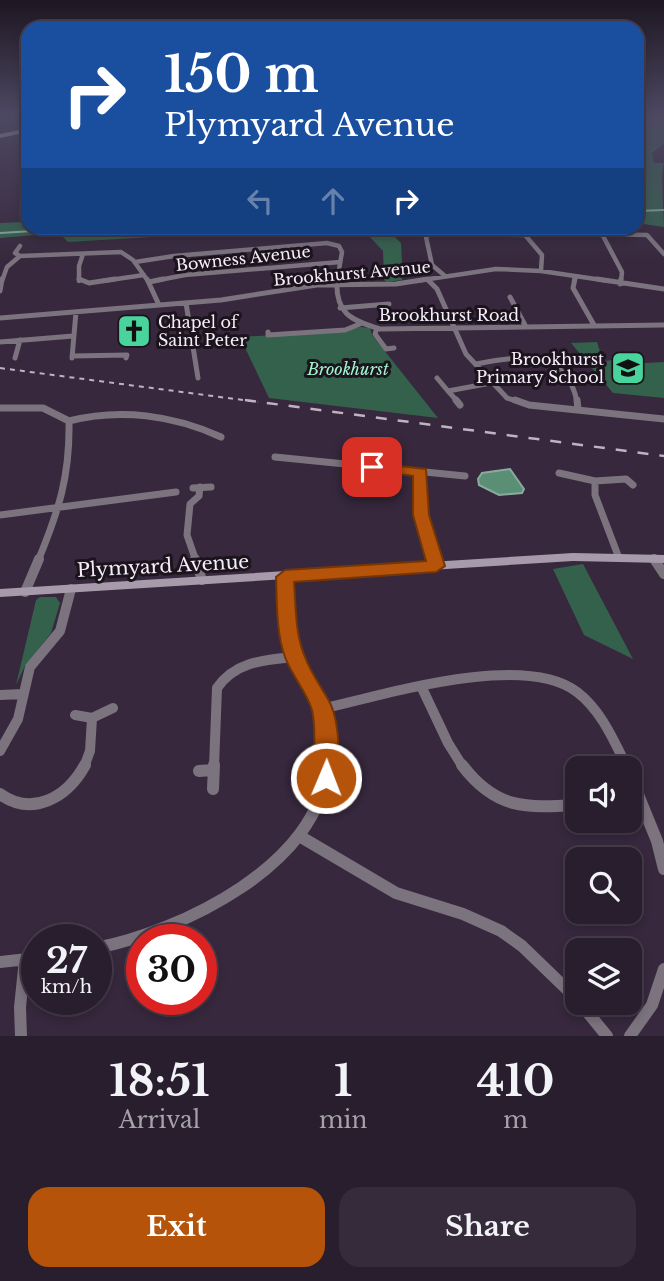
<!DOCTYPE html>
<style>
:root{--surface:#291e2e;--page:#352b3a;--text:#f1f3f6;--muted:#a5a2aa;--line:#453c4a;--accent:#b45309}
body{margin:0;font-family:"Libre Baskerville",serif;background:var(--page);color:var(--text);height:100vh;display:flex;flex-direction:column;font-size:26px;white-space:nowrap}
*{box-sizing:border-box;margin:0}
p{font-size:23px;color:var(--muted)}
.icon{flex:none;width:38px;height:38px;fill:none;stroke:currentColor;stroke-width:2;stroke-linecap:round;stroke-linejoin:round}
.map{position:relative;height:1036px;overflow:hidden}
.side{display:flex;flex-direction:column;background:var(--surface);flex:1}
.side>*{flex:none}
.banner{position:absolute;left:21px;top:21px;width:623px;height:214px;border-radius:21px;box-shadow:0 4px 10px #0003,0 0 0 2px var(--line);background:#1a4fa0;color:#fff;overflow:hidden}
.buttons{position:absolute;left:565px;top:756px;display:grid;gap:14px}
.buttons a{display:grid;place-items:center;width:77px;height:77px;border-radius:14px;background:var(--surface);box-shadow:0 4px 10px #0003,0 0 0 2px var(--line);font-size:35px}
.speed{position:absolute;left:21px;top:924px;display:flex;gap:14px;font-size:35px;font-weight:700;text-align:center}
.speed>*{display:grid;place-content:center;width:91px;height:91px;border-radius:50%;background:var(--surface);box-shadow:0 4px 10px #0003,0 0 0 2px var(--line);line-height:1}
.speed small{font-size:18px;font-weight:400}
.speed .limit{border:10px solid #d22;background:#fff;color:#111}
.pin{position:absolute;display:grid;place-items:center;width:60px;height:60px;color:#fff;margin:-30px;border-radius:14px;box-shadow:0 4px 10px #0006}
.me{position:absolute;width:77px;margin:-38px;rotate:1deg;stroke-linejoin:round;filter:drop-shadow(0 0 5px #0008)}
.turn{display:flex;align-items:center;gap:24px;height:147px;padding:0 28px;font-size:32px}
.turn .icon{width:91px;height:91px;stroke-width:2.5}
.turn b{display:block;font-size:49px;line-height:60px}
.lanes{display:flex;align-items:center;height:66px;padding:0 28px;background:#0003;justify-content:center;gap:35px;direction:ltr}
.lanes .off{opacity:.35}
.eta{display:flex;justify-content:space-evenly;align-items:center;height:119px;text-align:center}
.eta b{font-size:42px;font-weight:800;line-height:49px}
.action{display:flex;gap:14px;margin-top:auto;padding:14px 28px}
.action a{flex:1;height:80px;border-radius:21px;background:var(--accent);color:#fff;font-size:28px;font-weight:800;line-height:80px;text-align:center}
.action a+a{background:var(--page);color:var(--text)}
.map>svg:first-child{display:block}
.green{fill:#34614c}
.water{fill:#5a8f76;stroke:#89ab9e;stroke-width:2}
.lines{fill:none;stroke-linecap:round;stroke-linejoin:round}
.stream{stroke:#89ab9e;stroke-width:2}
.street-far4{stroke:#7b737e;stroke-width:4.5}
.street-far3{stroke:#7b737e;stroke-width:5}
.street-far2{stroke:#7b737e;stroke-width:7}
.street-far1{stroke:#7b737e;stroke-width:10}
.street{stroke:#7b737e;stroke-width:12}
.secondary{fill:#a69aab;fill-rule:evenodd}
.highway{fill:#e5d2ed;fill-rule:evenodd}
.rail-far1{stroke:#bfb3c3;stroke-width:2;stroke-dasharray:5 5;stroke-linecap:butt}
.rail{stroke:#bfb3c3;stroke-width:2.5;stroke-dasharray:11 11;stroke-linecap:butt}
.route{fill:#b45309;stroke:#753606;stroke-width:2}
.labels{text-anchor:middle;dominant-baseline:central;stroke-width:6;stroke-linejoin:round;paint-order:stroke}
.far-street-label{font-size:16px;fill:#f6ecfa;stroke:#1b141d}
.far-poi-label{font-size:16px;fill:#f6ecfa;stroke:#1b141d;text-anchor:start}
.far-park-label{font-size:16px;font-style:italic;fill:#a1f5cd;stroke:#1b141d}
.street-label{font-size:19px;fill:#f6ecfa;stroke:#1b141d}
</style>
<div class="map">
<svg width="664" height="1036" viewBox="0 0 664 1036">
<rect width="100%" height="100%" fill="#37283d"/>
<!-- green -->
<path class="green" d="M637 116H664V144L652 153 654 163H664C660 173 664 212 664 227L637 223Z
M28 215V228H226L186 235 68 242 55 229 43 228 35 235 0 238V223L23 222Z
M374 228H394L392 234 401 243C402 257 402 266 402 280L387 282 384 280 383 251 368 235Z
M361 327 370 328 372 335 438 418 269 398 240 337 328 332Z
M597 342 602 358H599L600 362 629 357 646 363 664 362V398L613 393 571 343Z
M583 564 633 659 584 635 553 569Z
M40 597H56L60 603 51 633 25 666 16 685 36 600Z"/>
<!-- water -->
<path class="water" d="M510 469 524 489 522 493 499 495 479 485 478 479 482 473Z"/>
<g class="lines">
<!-- stream -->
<path class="stream" d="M637 211 664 210
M64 228H72
M84 228H88L82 234 116 228
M134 228H144
M176 228H181
M0 233 33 231 35 228"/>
<!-- street-far4 -->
<path class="street-far4" d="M20 246 15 253 20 256
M135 262 174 256 327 243 339 246 342 252 337 281
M445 276 432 265 426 237 430 234 525 235 542 255 541 271
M2 281 7 267 20 256 121 252 133 260 148 281
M79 281V266L83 254
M103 281 144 275
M154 281 185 275 340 262
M416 281 496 269 541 271 609 281
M574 281 575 277
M621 281 622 272 602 234 647 235 664 254"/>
<!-- street-far3 -->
<path class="street-far3" d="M79 279 89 283 115 279
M147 279 159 305
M337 279C335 313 350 320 380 329L664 325
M575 279 573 288 594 325
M597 279 664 289
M428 280 437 289 466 354 507 398 520 402
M149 282 163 279
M620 284 621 279
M0 291 2 279
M510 297 526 327
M186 303 198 378
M340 308 389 304
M0 318 221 300 317 285 396 284 428 279
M377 328 375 334 386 349 394 348
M268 332V335L345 330 360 324
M0 342 73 336
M72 356 127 355 126 358
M15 358 20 340
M72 358 76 312
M476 364C517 356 567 348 577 402
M437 378 448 391
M458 402 448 391 491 383"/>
<!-- street-far2 -->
<path class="street-far2" d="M456 400 460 405
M515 400 529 405 664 419
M577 400 578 409
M0 408H43L69 421
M69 421C120 408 173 415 221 437
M275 457 465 476
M421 472V515L434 561
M559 473 595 481 626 479 633 485
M595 481V495L619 558
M193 488 211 487
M0 515 176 492
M38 561C59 510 70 476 69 421
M196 561 187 535 190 504 199 496 200 487"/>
<!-- street-far1 -->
<path class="street-far1" d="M195 559 202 580
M434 559 436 566
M654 559 664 574
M285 577 291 646 297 662 322 711 327 744 326 767
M25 592 39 559
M422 688 448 743 463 767
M0 695 23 694
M322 709C383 695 524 651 577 692 601 710 614 741 627 767
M75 715 92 718
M0 751 18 719 30 667 60 631 71 589
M84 767 90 751 92 718 113 708
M214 767 217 688C236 661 265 660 295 657"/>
<!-- street -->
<path class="street" d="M462 765C496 810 526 808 578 805
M626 765 627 768
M199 771 213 770
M630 775 657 841 664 869
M213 789 214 765
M0 794C32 817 67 798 85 765
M301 837 396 893 463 914 501 931 522 946 578 1000
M96 948C179 932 323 864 326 765
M0 962 37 958
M580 1003 607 1036
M21 1036 20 1007 25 959
M630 1036 652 1005 664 969"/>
<!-- secondary -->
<path class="secondary" d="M573 553 664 555V563L573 561 0 597V589Z"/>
<!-- highway -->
<path class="highway" d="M28 128V132L0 138V134Z"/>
<!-- rail-far1 -->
<path class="rail-far1" d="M0 368 258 402"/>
<!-- rail -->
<path class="rail" d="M245 400 664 456"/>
</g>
<!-- sky -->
<linearGradient id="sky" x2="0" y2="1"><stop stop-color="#1e1622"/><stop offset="0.44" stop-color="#4d4862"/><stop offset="1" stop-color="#4d4862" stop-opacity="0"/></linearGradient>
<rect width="664" height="261" fill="url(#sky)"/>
<!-- route -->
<path class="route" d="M372 463 426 469 429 515 445 566 436 572 294 582C296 607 295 634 305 657 311 674 323 689 331 705 339 723 342 767 334 785L326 788 318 785C310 768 318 733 312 710 307 692 292 676 285 657 276 632 277 603 276 577L285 570 426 561 413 515V476L367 470 365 467Z"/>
<!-- icons -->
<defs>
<g id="church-square" transform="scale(1.75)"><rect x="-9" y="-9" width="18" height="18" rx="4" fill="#49d49d" stroke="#1b141d"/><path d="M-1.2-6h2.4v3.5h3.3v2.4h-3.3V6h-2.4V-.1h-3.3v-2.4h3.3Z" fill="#111"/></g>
<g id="school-square" transform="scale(1.75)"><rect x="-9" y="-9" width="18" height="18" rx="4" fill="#49d49d" stroke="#1b141d"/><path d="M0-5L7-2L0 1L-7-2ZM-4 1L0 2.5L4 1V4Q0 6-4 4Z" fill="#111"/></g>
</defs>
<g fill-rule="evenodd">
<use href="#church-square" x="134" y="331"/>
<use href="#school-square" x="628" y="368"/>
</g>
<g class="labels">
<!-- far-street labels -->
<g class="far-street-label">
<text transform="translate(243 258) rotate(-6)">Bowness Avenue</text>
<text transform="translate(352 273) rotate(-5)">Brookhurst Avenue</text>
<text x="449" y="315">Brookhurst Road</text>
</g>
<!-- far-poi labels -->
<g class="far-poi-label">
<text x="158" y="322">Chapel of<tspan x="158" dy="18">Saint Peter</tspan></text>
<text x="604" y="359" text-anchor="end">Brookhurst<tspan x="604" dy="18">Primary School</tspan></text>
</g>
<!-- far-park labels -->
<g class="far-park-label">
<text x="348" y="369">Brookhurst</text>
</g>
<!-- street labels -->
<g class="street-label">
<text transform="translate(163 566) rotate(-3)">Plymyard Avenue</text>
</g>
</g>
</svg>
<div class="buttons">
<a><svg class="icon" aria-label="sound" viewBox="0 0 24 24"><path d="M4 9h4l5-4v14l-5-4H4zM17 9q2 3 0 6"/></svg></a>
<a><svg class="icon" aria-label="search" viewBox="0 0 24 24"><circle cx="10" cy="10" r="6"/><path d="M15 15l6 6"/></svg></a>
<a><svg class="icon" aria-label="layers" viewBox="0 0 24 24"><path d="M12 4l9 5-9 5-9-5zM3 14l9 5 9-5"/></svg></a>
</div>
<div class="speed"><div>27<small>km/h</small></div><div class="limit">30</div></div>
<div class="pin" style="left:372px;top:467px;background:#d93025"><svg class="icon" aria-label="arrive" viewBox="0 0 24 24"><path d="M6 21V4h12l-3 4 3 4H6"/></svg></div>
<svg class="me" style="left:326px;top:778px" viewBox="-20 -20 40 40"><circle r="17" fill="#b45309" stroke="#fff" stroke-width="3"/><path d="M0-11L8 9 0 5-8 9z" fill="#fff"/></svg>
<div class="banner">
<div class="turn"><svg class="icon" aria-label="right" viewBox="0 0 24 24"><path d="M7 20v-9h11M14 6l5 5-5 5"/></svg><div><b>150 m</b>Plymyard Avenue</div></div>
<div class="lanes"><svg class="icon off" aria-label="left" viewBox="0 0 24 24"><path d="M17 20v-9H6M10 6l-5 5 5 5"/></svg><svg class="icon off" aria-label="ahead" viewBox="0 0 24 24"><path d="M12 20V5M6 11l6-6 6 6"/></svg><svg class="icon" aria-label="right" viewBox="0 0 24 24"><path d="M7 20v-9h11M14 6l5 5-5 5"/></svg></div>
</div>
</div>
<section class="side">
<div class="eta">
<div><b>18:51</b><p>Arrival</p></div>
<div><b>1</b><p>min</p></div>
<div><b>410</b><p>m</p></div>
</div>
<div class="action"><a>Exit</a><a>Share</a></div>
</section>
